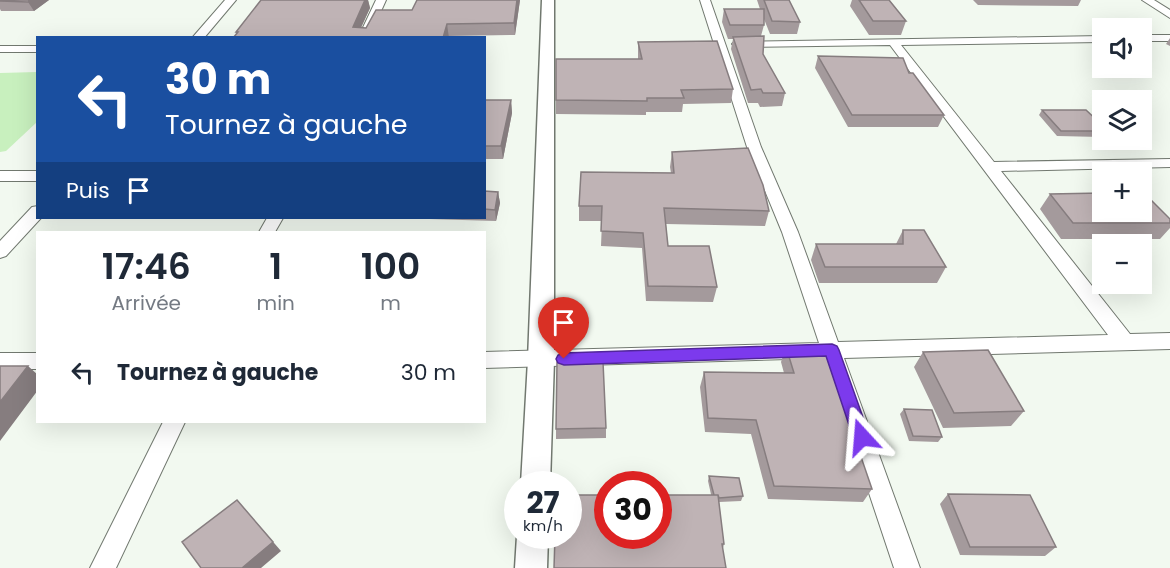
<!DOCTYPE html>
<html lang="fr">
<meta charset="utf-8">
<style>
:root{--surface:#fff;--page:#f2f2f3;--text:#1f2937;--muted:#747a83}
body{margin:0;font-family:Poppins,sans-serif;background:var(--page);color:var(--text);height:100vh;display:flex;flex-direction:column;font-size:22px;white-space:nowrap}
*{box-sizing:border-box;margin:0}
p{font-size:20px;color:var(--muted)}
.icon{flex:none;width:33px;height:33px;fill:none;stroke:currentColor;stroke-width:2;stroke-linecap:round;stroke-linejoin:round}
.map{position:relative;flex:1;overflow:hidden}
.sheet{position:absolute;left:36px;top:231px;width:450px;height:192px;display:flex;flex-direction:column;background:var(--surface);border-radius:0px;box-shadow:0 6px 24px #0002}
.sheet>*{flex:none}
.top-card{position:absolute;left:36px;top:36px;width:450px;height:183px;border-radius:0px;box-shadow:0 6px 24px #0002;background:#1a4fa0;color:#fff;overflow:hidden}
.buttons{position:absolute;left:1092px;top:18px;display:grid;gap:12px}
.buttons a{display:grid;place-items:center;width:60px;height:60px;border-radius:0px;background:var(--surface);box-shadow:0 6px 24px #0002;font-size:30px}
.speed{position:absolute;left:504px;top:471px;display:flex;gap:12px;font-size:30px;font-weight:700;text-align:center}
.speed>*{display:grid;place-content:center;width:78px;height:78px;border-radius:50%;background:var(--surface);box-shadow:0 6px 24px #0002;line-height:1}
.speed small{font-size:15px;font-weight:400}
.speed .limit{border:9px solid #d22;background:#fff;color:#111}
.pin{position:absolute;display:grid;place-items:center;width:51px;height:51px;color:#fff;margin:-62px -26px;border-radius:50% 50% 50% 0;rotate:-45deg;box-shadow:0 0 6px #0007}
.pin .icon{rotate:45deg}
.me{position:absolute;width:66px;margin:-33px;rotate:341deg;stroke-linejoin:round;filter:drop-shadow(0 0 4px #0008)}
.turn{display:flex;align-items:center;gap:21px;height:126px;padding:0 30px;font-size:27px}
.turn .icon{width:78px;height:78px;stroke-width:2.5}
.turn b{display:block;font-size:42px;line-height:51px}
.then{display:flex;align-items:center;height:57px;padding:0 30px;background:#0003;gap:12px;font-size:22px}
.eta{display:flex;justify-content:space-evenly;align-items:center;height:102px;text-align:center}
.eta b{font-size:36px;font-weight:600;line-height:42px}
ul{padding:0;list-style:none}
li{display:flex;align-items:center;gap:18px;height:78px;padding:0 30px}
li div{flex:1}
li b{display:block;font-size:22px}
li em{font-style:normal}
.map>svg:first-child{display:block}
.green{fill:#c8f0be}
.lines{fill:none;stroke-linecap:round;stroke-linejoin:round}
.minor-casing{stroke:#71786f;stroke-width:2}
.tertiary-casing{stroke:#71786f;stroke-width:3}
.minor{fill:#fff;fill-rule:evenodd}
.tertiary{fill:#fff;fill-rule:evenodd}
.wall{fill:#a49a9c}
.shaded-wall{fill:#867d7f}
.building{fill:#bfb3b5;stroke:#867d7f;stroke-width:1.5}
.route{fill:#7c3aed;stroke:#51269a;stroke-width:1.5}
</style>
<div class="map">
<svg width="1170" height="568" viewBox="0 0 1170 568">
<rect width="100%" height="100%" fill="#f2f9f0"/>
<!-- green -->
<path class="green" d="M37 72V122L6 151 0 152V73Z"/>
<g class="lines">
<!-- minor casing -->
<g class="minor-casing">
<path id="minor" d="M225 0H236L204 38H192Z
M376 0H386L369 38H358Z
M700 0H710L761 147 798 232 838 342 1108 335 890 45 738 47 732 44 734 42 1102 36V42L901 45 994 162 1170 159V167L1001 171 1130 334 1170 333V349L844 358 920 568H894L824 358 484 368V352L819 343 782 232 747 147Z
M1142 0H1154L1170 10V18Z
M1142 35H1170V41H1142Z
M0 46H38V52H0Z
M0 171H38V181H0Z
M38 206V218H41L6 256 0 258V241L32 207Z
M267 218H283L275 232H259Z
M0 353H38V369H0Z
M163 422H185L116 568H90Z"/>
</g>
<!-- tertiary casing -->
<g class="tertiary-casing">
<path id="tertiary" d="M542 0H554V360L550 484H521L528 360Z
M517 536H548L547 568H515Z"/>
</g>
<!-- minor -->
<use href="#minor" class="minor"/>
<!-- tertiary -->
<use href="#tertiary" class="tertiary"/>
</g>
<!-- wall -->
<path class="wall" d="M0 0H49L34 11H1L0 9Z
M261 0H368L370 8 361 28H366L412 10 520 0 515 35 449 36V38H233L237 34 236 32Z
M757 0H789L800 22 797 34H770L764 19V25L761 36 763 54 785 93 782 106 760 107 758 103H748L731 49 733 39H728L722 22 724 9H760Z
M852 0H889L906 21 901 35H869L850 6Z
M973 0H1081L1078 6 978 5Z
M1170 38V46L1166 44Z
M638 42 733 89 731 103 683 104 682 112H646V115L556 114V100L638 59Z
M818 56 944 115 938 127H848L815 68Z
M484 100H511L512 113 503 159H484Z
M1042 110 1102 125V137L1057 136 1039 115Z
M672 152 769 211 765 226 666 224 668 246 717 287 713 302 646 301 642 248 601 246 602 221H579V206L671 173 670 167Z
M484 191 498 192 500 203 496 221 429 219V218H484Z
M1050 194 1170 219V228L1160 239H1061L1040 209Z
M903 230 946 267 937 283H819L811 260 816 244H896Z
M786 347 872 489 863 502 768 499 751 434 705 432 700 387 704 372 784 373 781 362Z
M923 352 1024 411 1011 426 943 428 914 367Z
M904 409 942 437 938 442 909 441 900 414Z
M606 428V438L556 439V429Z
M709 476 743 496 741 501 719 502 724 544 723 548 708 481Z
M948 494 1056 547 1045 556 960 555 940 504Z"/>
<!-- shaded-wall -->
<path class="shaded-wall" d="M30 0H49L34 11 28 2Z
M365 0H368L370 8 356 38 353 27Z
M517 0H520L515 35 514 23Z
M447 24 449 38H443Z
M511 100 512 113 503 159 501 146Z
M498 192 500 203 496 221 495 210Z
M28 366 38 375V390L0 441V402Z
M237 500 281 551 261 568H242Z"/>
<!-- building -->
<path class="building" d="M0 0H30L28 2 0 1Z
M261 0H365L353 27 366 28 376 10H412L417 0H517L514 23 447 24 443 38H233L238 32H236Z
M764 0H789L800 22 772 21Z
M859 0H889L906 21H873Z
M724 9H764V25H730Z
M764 36 763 54 785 93H763L761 89 751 90 733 37Z
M717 41 733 89 681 90 684 98H647V101L556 100V59H642L638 42Z
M818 56 903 58 909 73H913L944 115H852Z
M484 100H511L501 146H484Z
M1042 110H1086L1102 125V131H1061Z
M748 148 763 185 769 211 664 208 668 246H709L717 287 648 286 643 233 601 231 602 206H579L581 172 674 173 672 152Z
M484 191 498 192 495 210 484 209Z
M1142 192H1143L1170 219V223H1073L1050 194 1102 193V212H1142Z
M903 230H924L946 267H825L816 244H903Z
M823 346 872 489 774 486 756 420 708 418 704 372 794 373 786 347Z
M988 350 1024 411 954 413 923 352Z
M557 362H603L606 428 556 429Z
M0 366H28L0 402Z
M904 409 932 410 942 437 913 436Z
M709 476 739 478 743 496 719 498 718 495H714Z
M948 494 1030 495 1056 547H970Z
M568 495H608V536H658V495H718L724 544H722L726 568H554L555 536H568Z
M237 500 273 542 242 568H201L182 542Z"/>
<!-- route -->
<path class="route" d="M832 344 837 346 839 350 870 437 868 442 862 445 856 442 853 437 826 356 564 365 558 363 556 359 558 355 564 353Z"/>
</svg>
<div class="buttons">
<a><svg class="icon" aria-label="sound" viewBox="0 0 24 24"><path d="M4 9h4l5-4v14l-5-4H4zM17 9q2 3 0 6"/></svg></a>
<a><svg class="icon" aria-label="layers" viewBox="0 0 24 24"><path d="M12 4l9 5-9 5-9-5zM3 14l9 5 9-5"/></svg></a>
<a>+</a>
<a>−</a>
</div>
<div class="speed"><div>27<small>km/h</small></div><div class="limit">30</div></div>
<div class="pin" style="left:564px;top:359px;background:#d93025"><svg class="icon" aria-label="arrive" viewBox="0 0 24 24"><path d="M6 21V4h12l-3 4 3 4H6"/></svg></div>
<svg class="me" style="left:862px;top:437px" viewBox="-20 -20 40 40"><path d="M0-17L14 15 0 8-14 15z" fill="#7c3aed" stroke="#fff" stroke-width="4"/></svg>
<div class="top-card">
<div class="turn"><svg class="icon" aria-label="left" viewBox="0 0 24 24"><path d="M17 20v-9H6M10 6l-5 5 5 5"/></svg><div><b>30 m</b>Tournez à gauche</div></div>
<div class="then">Puis<svg class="icon" aria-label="arrive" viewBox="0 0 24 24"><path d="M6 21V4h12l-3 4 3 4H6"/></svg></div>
</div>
<section class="sheet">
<div class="eta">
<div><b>17:46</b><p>Arrivée</p></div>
<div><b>1</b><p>min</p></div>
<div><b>100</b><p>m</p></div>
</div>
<ul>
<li><svg class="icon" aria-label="left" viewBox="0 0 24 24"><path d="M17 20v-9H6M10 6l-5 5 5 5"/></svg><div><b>Tournez à gauche</b></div><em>30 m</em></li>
</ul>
</section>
</div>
